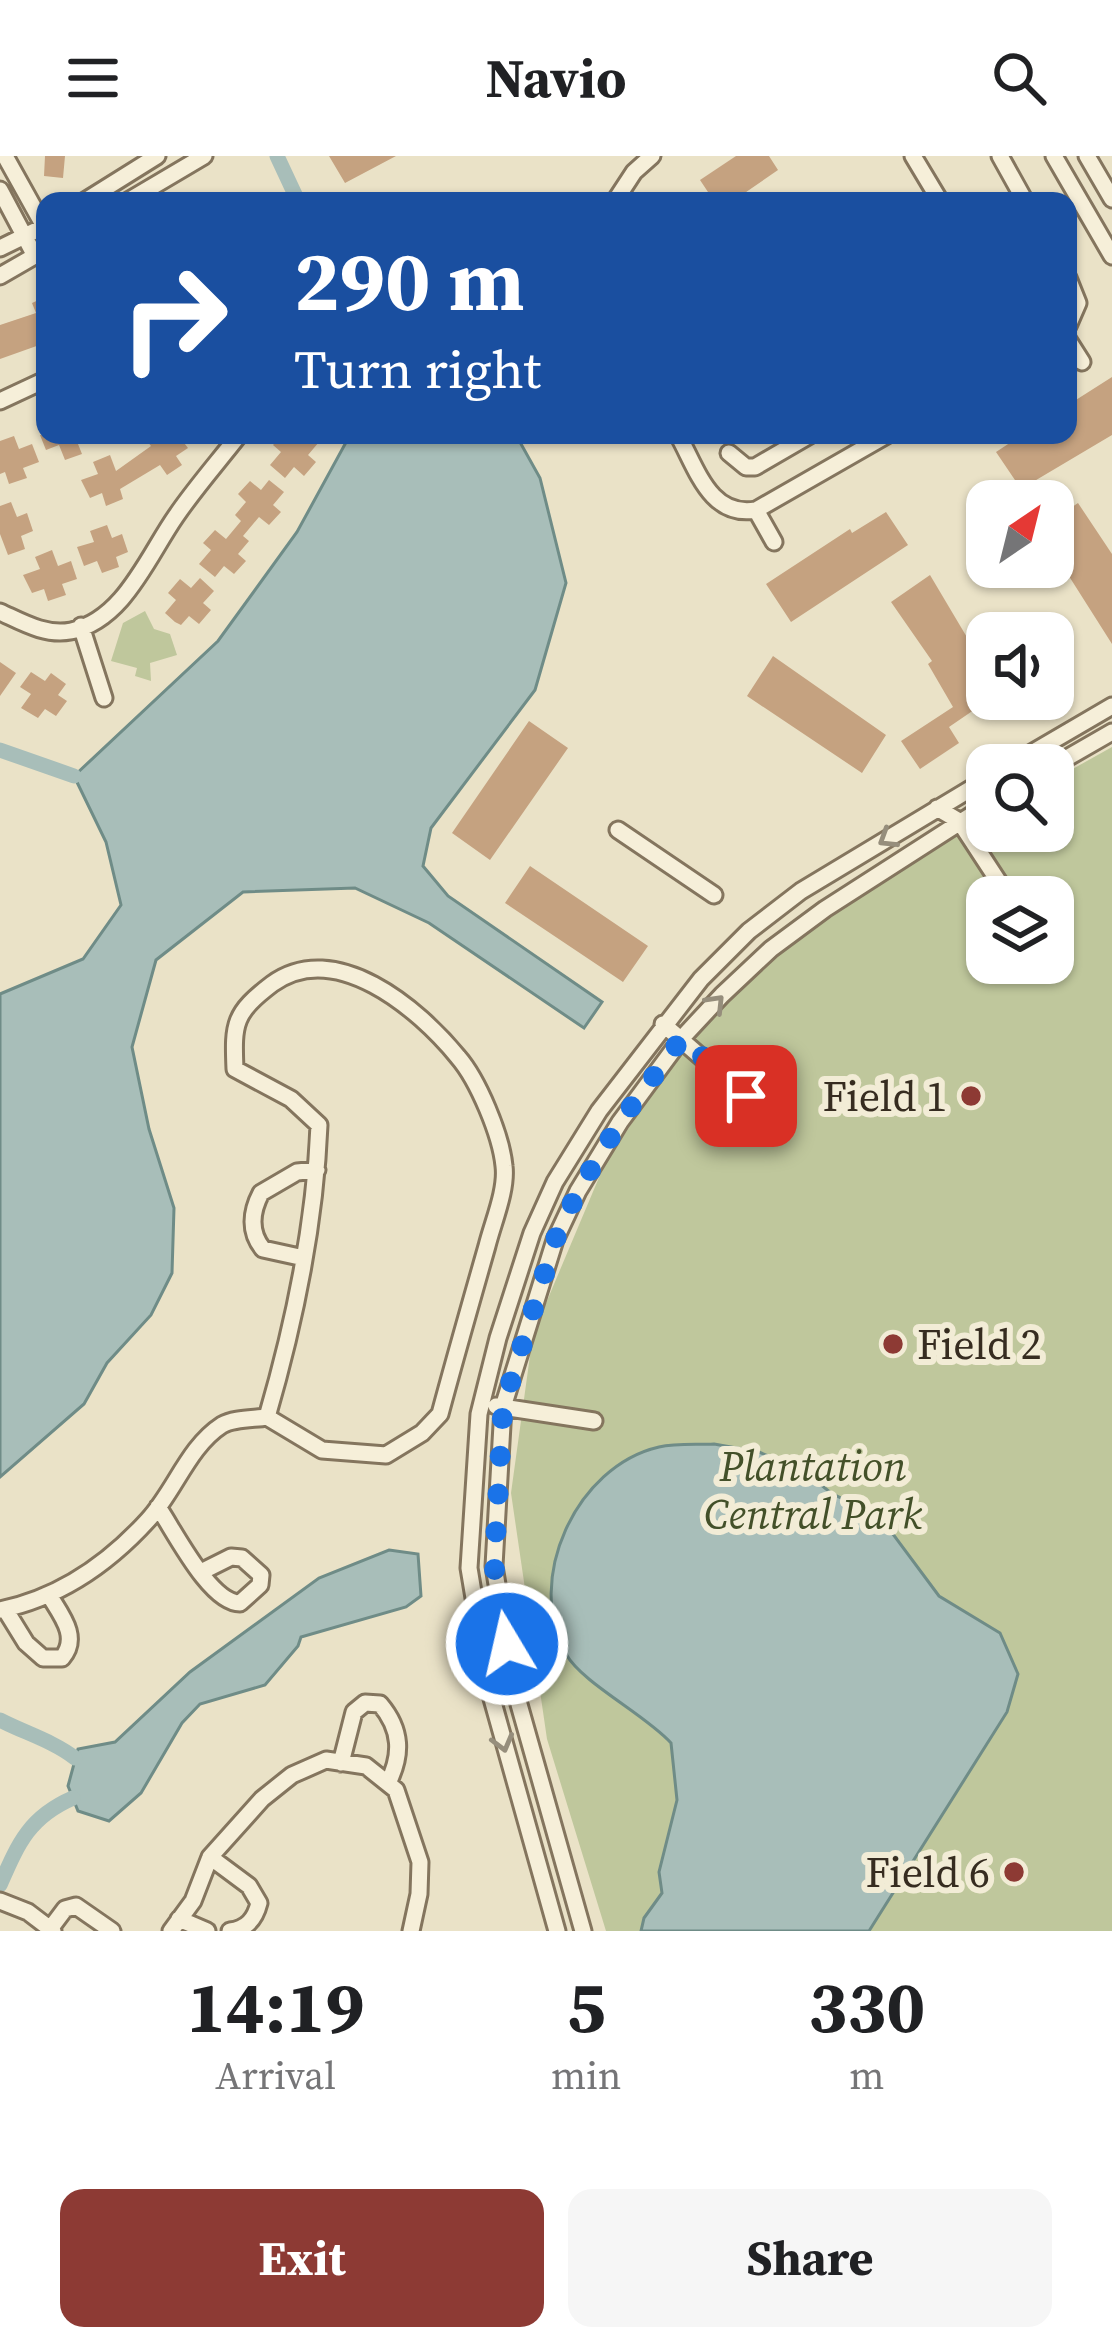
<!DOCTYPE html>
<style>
:root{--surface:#fff;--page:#f6f6f6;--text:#202124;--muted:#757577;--accent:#8d3a34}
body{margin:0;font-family:"Source Serif 4",serif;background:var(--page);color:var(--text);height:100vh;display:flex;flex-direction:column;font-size:45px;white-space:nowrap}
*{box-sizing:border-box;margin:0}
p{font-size:39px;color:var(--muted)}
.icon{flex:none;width:66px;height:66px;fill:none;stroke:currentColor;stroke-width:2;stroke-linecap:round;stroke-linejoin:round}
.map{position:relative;height:1775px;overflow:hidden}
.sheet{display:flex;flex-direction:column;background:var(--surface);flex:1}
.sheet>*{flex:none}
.banner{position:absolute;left:36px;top:36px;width:1041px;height:252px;border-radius:24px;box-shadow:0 3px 9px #0004;background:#1a4fa0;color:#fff;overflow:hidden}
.needle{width:78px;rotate:35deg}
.controls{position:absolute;left:966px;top:324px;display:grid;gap:24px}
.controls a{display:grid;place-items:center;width:108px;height:108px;border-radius:24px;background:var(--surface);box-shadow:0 3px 9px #0004;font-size:60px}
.pin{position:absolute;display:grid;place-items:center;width:102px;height:102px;color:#fff;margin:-51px;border-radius:24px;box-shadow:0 6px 18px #0006}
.me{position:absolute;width:132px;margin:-66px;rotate:351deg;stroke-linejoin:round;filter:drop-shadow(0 0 9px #0008)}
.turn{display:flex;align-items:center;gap:42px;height:252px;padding:0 60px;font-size:54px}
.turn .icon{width:156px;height:156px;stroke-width:2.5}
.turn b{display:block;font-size:84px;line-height:102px}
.eta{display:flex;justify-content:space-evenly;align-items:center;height:204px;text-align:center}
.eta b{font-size:72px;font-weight:700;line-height:84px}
.button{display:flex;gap:24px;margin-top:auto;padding:24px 60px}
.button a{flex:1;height:138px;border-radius:24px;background:var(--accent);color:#fff;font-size:48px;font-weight:700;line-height:138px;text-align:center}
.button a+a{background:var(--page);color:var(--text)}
header{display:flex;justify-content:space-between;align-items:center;height:156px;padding:0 60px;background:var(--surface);font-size:54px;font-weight:700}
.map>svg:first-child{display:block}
.green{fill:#bfc79c;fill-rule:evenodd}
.water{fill:#a8beb9;stroke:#6f8c87;stroke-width:3}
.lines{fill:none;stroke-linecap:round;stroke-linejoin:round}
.canal{stroke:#a8beb9;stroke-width:15}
.building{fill:#c5a280}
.minor-casing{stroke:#84755e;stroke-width:21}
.minor{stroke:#f6efd9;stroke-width:15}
.oneway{stroke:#968e7c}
.route{stroke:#1a73e8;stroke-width:21;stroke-dasharray:0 37.8}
.poi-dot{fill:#8d3a34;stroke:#f2ecd6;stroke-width:4.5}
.labels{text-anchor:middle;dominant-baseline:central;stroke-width:12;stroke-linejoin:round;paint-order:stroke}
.poi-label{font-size:42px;fill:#362c20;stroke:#f2ecd6;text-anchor:end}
.park-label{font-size:42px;font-style:italic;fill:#435029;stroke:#f2ecd6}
</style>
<header><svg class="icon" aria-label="menu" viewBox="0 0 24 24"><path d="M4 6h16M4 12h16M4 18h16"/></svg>Navio<svg class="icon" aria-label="search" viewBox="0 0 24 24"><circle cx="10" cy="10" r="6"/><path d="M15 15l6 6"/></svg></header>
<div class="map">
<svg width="1112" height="1775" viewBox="0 0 1112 1775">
<rect width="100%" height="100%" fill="#eae2c7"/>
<!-- green -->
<path class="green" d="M145 455 154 473 170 478 177 499 150 507 151 525 135 520 137 512 111 505 123 467Z
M1112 591V1775H606L547 1583 511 1337 533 1178 603 1012 680 892 777 797 942 686 987 661V675H1053V624ZM987 741H1053V807H987Z"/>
<!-- water -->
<path class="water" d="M350 279H516L540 322 566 427 535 534 431 672 423 710 448 740 602 846 584 872 429 767 355 732 243 736 156 804 132 891 149 973 174 1052 172 1117 151 1159 107 1207 84 1248 0 1321V838L83 803 121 749 106 686 74 620 218 485 297 376Z
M714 1288 759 1296 804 1315 831 1337 881 1362 939 1440 1000 1477 1018 1518 1007 1556 869 1775H641L644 1762 662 1737 659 1716 677 1644 671 1587C646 1559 582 1527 566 1498 524 1424 576 1310 659 1291 676 1287 697 1289 714 1288Z
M389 1394 418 1398 421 1440 406 1451 301 1481 298 1490 265 1529 200 1548 182 1567 141 1637 109 1665 78 1655 68 1630 78 1593 115 1586 190 1516 319 1422Z"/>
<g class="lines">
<!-- canal -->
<path class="canal" d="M277 0 298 45
M0 594 74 620
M0 1564C25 1577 53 1585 75 1602
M0 1729C18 1688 29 1661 73 1642"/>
</g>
<!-- building -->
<path class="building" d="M45 0H65L63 22 44 20Z
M329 0H396L345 27Z
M736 0H769L778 14 733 45H714L700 24Z
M45 141V187L0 203V169L36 157 32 147Z
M1112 221V279L1021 333 996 296 1022 279H1068V249Z
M40 279H82L76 283 82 298 65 304 59 289 46 294Z
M142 279H178L188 292 176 300 182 309 167 319 160 309 120 333 123 343 106 350 102 337 90 342 81 324 98 318 93 306 110 299 116 315 151 290Z
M282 279 296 284 300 279H310L319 286 308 299 316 306 304 320 294 311 285 322 270 309 281 296 273 289Z
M14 280 19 293 32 288 39 306 23 312 27 322 9 328 5 316 0 318V285Z
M269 324 284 336 273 349 281 356 269 369 259 361 243 380 249 385 238 398 246 405 234 418 224 410 215 421 199 408 211 394 203 387 215 374 226 383 241 365 235 359 246 346 238 338 250 325 261 334Z
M11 346 17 361 27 357 33 375 21 380 25 393 8 399 0 378V350Z
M1078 347 1112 398V488L1053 395V364Z
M886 356 908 389 791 466 766 428 850 373 852 377Z
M107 369 112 382 122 378 128 396 116 401 119 411 102 417 97 405 84 410 77 391 94 386 90 375Z
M52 394 58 410 71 405 77 423 62 428 66 439 48 445 44 433 32 437 23 419 40 413 35 401Z
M930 419 987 515V545L949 571 959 587 920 613 901 585 953 551 928 508 932 505 891 446Z
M200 422 214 435 203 447 211 454 199 468 189 460 181 469 175 466 165 457 176 444 168 437 180 423 191 432Z
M773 500 886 579 862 617 747 540Z
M0 506 16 517 0 540Z
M31 516 45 525 51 517 66 528 58 539 67 545 56 560 45 553 38 562 21 552 31 538 20 531Z
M529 565 568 592 490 704 452 677Z
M530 710 648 790 623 826 505 747Z"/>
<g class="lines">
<!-- minor casing -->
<g class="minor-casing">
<path id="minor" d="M5 0 45 72
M913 0 940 45
M1000 0 1025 45
M1054 0 1112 100
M1087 0 1112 43
M0 34 35 100
M85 45 157 0
M128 45 204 0
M615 45 634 16 652 0
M0 92 45 70
M0 120 45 94
M1068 122 1078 147 1068 170
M1068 184 1082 206
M0 245 45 224
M678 279C697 313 710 362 756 354L887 279
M729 297 746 311H755L810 279
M756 354 774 386
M0 456C22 466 45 480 71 475 124 464 148 400 176 360 195 332 218 306 239 279
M81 470 104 542
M1011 609 1112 550
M1053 610 1112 576
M937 652 959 665 1008 740
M618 674 714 739
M663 868 746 940
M304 1102 263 1093C249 1076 251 1056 261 1037L297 1016 317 1014
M496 1250 594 1265
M158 1351C175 1376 210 1447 240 1447L260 1429 261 1419 242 1402 231 1401 201 1416
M5 1453 26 1487 43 1502H62C80 1481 61 1459 49 1439
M0 1454C58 1442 108 1408 148 1364 175 1335 188 1291 222 1269 234 1262 254 1263 267 1261 295 1165 315 1069 319 969L291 943 235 913C233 867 234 857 272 828 335 782 418 852 458 901 478 924 501 979 504 1010 507 1034 493 1066 487 1090 471 1146 455 1202 440 1258L422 1277 386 1299 322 1294 267 1261
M341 1607 354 1556 365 1547 380 1548C402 1574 402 1599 388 1627
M210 1701 249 1730 259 1747C255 1763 247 1773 230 1775
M0 1745 28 1756 53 1775
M179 1763 207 1775
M50 1773 65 1753 76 1750 112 1775
M171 1775 193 1745 210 1701 262 1643 292 1619 326 1604 366 1610 396 1634 420 1706 419 1738 411 1775
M557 1775 489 1532 469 1412 479 1258 498 1182 532 1077 555 1026 599 955 701 823 749 775 801 735 987 623
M583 1775 513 1527 494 1410 503 1251 555 1084 578 1035 620 966 682 882 722 839 771 793 825 753 987 649"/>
</g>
<!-- minor -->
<use href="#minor" class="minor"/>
</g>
<!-- one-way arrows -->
<defs><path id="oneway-chevron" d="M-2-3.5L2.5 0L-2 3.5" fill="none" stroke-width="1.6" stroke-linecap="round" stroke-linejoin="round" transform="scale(3)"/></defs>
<g class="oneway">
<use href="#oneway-chevron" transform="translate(887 683) rotate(148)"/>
<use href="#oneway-chevron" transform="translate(716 847) rotate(-46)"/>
<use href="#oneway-chevron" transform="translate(503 1587) rotate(75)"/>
</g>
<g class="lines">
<!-- route -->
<path class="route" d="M507 1488 494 1410 503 1251 555 1084 578 1035 620 966 682 882 746 940"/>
</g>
<!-- markers -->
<g class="poi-dot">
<circle cx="971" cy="940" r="12"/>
<circle cx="893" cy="1188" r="12"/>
<circle cx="1014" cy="1716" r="12"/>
</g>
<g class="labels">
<!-- poi labels -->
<g class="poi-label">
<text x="947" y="940">Field 1</text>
<text x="917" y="1188" text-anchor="start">Field 2</text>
<text x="990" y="1716">Field 6</text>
</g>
<!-- park labels -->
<g class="park-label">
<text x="813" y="1310">Plantation<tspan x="813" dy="48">Central Park</tspan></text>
</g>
</g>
</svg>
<div class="controls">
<a><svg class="needle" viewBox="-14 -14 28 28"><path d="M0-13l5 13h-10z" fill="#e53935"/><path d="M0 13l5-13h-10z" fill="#757577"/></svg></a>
<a><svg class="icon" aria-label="sound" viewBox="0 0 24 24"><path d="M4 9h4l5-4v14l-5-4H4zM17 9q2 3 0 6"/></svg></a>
<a><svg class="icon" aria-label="search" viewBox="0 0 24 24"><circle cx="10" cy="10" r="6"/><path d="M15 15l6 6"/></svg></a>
<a><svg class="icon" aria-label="layers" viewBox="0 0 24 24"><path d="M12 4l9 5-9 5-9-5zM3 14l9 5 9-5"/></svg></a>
</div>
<div class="pin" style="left:746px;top:940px;background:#d93025"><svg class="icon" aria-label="arrive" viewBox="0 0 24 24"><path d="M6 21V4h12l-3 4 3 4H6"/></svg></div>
<svg class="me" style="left:507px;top:1488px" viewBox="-20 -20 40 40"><circle r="17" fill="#1a73e8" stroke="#fff" stroke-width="3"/><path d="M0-11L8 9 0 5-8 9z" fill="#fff"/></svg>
<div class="banner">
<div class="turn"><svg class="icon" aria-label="right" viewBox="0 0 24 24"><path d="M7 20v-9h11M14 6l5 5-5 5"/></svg><div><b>290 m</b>Turn right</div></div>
</div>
</div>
<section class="sheet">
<div class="eta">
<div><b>14:19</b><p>Arrival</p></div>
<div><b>5</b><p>min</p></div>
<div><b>330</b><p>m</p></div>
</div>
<div class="button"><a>Exit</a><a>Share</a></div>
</section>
